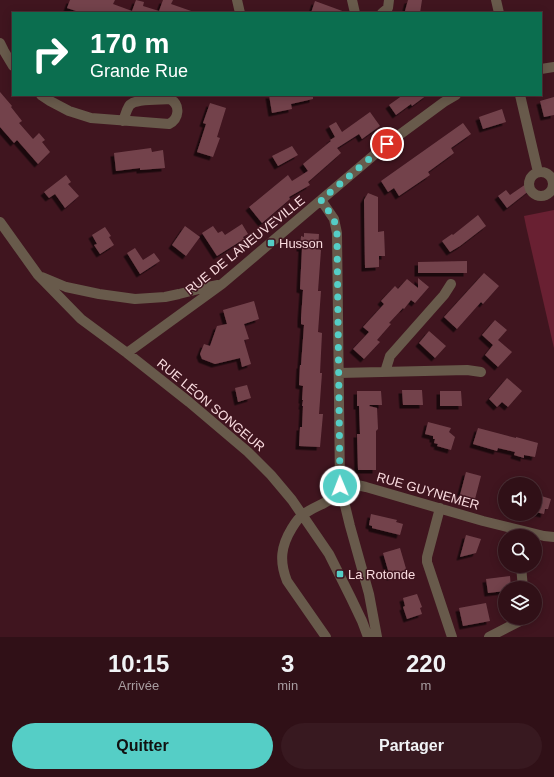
<!DOCTYPE html>
<html lang="fr">
<meta charset="utf-8">
<style>
:root{--surface:#301017;--page:#381920;--text:#f1f3f6;--muted:#a89da1;--line:#4b3036;--accent:#55cec6}
body{margin:0;font-family:Arial,sans-serif;background:var(--page);color:var(--text);height:100vh;display:flex;flex-direction:column;font-size:15px;white-space:nowrap}
*{box-sizing:border-box;margin:0}
p{font-size:13px;color:var(--muted)}
.icon{flex:none;width:22px;height:22px;fill:none;stroke:currentColor;stroke-width:2;stroke-linecap:round;stroke-linejoin:round}
.map{position:relative;height:637px;overflow:hidden}
.drawer{display:flex;flex-direction:column;background:var(--surface);flex:1}
.drawer>*{flex:none}
.guide{position:absolute;left:12px;top:12px;width:530px;height:84px;border-radius:0px;box-shadow:0 2px 10px #0003,0 0 0 1px var(--line);background:#0b6e4f;color:#fff;overflow:hidden}
.buttons{position:absolute;left:498px;top:477px;display:grid;gap:8px}
.buttons a{display:grid;place-items:center;width:44px;height:44px;border-radius:50%;background:var(--surface);box-shadow:0 2px 10px #0003,0 0 0 1px var(--line);font-size:20px}
.pin{position:absolute;display:grid;place-items:center;width:34px;height:34px;color:#fff;margin:-17px;border:2px solid #fff;border-radius:50%;box-shadow:0 1px 4px #0007}
.me{position:absolute;width:44px;margin:-22px;rotate:359deg;stroke-linejoin:round;filter:drop-shadow(0 0 3px #0008)}
.turn{display:flex;align-items:center;gap:14px;height:84px;padding:0 12px;font-size:18px}
.turn .icon{width:52px;height:52px;stroke-width:2.5}
.turn b{display:block;font-size:28px;line-height:34px}
.eta{display:flex;justify-content:space-evenly;align-items:center;height:68px;text-align:center}
.eta b{font-size:24px;font-weight:800;line-height:28px}
.primary-button{display:flex;gap:8px;margin-top:auto;padding:8px 12px}
.primary-button a{flex:1;height:46px;border-radius:24px;background:var(--accent);color:#111;font-size:16px;font-weight:800;line-height:46px;text-align:center}
.primary-button a+a{background:var(--page);color:var(--text)}
.map>svg:first-child{display:block}
.green{fill:#692032}
.building{fill:#73434c;filter:url(#shadow)}
.lines{fill:none;stroke-linecap:round;stroke-linejoin:round}
.minor{stroke:#685a4b;stroke-width:10}
.route{stroke:#55cec6;stroke-width:7;stroke-dasharray:0 12.6}
.poi-dot{fill:#55cec6;stroke:#40151f;stroke-width:1.5}
.labels{text-anchor:middle;dominant-baseline:central;stroke-width:3;stroke-linejoin:round;paint-order:stroke}
.poi-label{font-size:13px;fill:#f9dbdf;stroke:#40151f;text-anchor:start}
.street-label{font-size:13px;fill:#f9dbdf;stroke:#40151f}
</style>
<div class="map">
<svg width="554" height="637" viewBox="0 0 554 637">
<defs>
<filter id="shadow"><feDropShadow dx="-3.5" dy="3.5" stdDeviation="0" flood-color="#0009"/></filter>
</defs>
<rect width="100%" height="100%" fill="#40151f"/>
<!-- green -->
<path class="green" d="M554 210V348L526 226 524 216Z"/>
<!-- building -->
<path class="building" d="M70 0H115L113 4 132 11 136 0 144 2 143 6 159 11 163 0H173L171 4 194 12 193 13H82L67 8Z
M408 0H422L420 13H414L405 11Z
M315 1 345 12V13H311Z
M0 92 12 106 11 107 22 121 19 123 33 139 39 133 45 140 42 142 50 152 38 164 17 140 14 143 0 127Z
M269 95H313V99L291 104 292 109 272 113Z
M403 95H427L412 106 411 104 396 115 389 105Z
M554 97V115L544 117 540 101Z
M210 103 226 108 217 137 220 138 213 157 197 152 206 124 203 123Z
M502 109 506 122 483 129 479 117Z
M370 112 380 126 362 139 359 134 337 148 341 153 308 182 310 185 289 197 290 199 262 223 249 207 288 175 292 181 308 171 303 164 331 141 330 140 335 137 329 126 336 122 342 132Z
M463 123 471 134 451 148 454 153 428 172 430 175 399 196 394 188 388 192 381 181Z
M292 146 298 155 278 166 272 156Z
M151 148 152 152 163 150 165 168 140 170V168L116 171 114 153Z
M66 175 71 182 68 184 79 196 65 208 55 194 49 198 44 192Z
M526 184 530 190 507 208 498 196 506 190 510 195Z
M368 193 378 197V232L384 231 385 256H379V267L365 268 364 200Z
M478 215 486 226 460 246 450 252 442 241 452 234 453 235Z
M242 224 248 234 243 237 244 239 217 256 202 233 213 226 218 233 222 231 225 235Z
M185 226 200 237 186 256 172 245Z
M105 227 111 236 109 237 114 245 100 254 94 245 97 244 92 235Z
M304 233 319 234 318 249 321 250 318 291H321L318 332 322 333 320 373H322L319 414H323L320 447 299 446 300 427H302L303 406H302L303 400H302L303 386 299 385 300 365H301L304 325 301 324V318L303 290 300 289 302 248H300L301 236 304 237Z
M135 248 143 260 154 253 160 261 140 274 127 253Z
M467 261V273H418V262Z
M484 273 499 286 483 304 481 302 457 329 444 317Z
M418 278 429 287 415 303 411 300 404 309 403 308 389 323 391 324 377 340 380 342 364 359 353 349 369 332 363 327 384 304 381 301 395 286 398 289 407 279 418 288Z
M254 301 259 319 244 324 249 339 244 340 251 364 242 367 240 358 215 364 202 359 200 354 204 344 210 346 217 326 227 324 223 310Z
M495 320 507 330 498 340 512 352 498 367 485 355 493 345 482 335Z
M429 331 446 346 435 358 419 343Z
M507 378 522 391 508 407 502 402 497 407 489 399Z
M247 385 251 398 238 402 235 388Z
M402 390H422L423 405H403Z
M357 391H381L382 405H370L369 406 377 408 378 429 376 431V470H358L357 434H360L359 406H357Z
M440 391H461L462 406H440Z
M428 422 451 428 449 432 455 437 451 450 437 446 438 444 434 443 435 439H433V436L425 434Z
M478 428 516 438V437L538 443 535 457 524 455V458L514 455 515 452 498 448 497 451 473 444Z
M466 472 481 476 475 499 460 495Z
M535 494 551 499 548 509H545L544 514 535 512Z
M371 514 397 520 396 522 403 524 400 535 372 528V526L369 525Z
M466 535 481 539 476 553 460 557Z
M400 548 407 572 390 577 383 553Z
M510 576 511 588H505V591L488 593 486 579Z
M417 594 422 607 420 608 422 614 407 619 403 607 405 606 403 598Z
M486 603 490 621 463 626 459 608Z"/>
<g class="lines">
<!-- minor -->
<path class="minor" d="M237 0 240 13
M352 0 355 13
M496 0 499 13
M382 13 388 8 389 0
M0 43 4 51 13 66
M541 69 554 67
M41 95 50 101 69 111 91 118 169 124C179 119 181 105 170 99 160 100 134 98 129 106 126 111 125 116 123 121
M520 95 538 172
M529 184a12 12 0 1 1 24 0a12 12 0 1 1-24 0Z
M321 200 334 219 337 233 340 485 335 496 331 499C322 505 312 508 304 514 299 517 295 523 292 528 281 546 279 561 287 581L326 637
M0 222 38 275 81 319 127 353 189 402 248 452 271 475 292 500 329 554 351 598 362 621 368 637
M42 277 66 287 99 294 135 299 165 297 179 294 203 288 218 285
M127 353 222 284 387 144 444 102 456 95
M385 372 390 356 444 295 451 284
M339 373 467 370 481 372
M340 485H357L366 487 483 521 544 536 554 537
M340 485 350 526 369 594 377 637
M440 508 427 557V562L452 637
M521 566 523 588
M489 637 522 620 524 618"/>
</g>
<g class="lines">
<!-- route -->
<path class="route" d="M340 486 337 233 334 219 321 200 387 144"/>
</g>
<!-- markers -->
<g class="poi-dot">
<rect x="267" y="239" width="8" height="8" rx="2"/>
<rect x="336" y="570" width="8" height="8" rx="2"/>
</g>
<g class="labels">
<!-- poi labels -->
<g class="poi-label">
<text x="279" y="243">Husson</text>
<text x="348" y="574">La Rotonde</text>
</g>
<!-- street labels -->
<g class="street-label">
<text transform="translate(245 245) rotate(-39)">RUE DE LANEUVEVILLE</text>
<text transform="translate(211 405) rotate(40)">RUE LÉON SONGEUR</text>
<text transform="translate(428 491) rotate(16)">RUE GUYNEMER</text>
</g>
</g>
</svg>
<div class="buttons">
<a><svg class="icon" aria-label="sound" viewBox="0 0 24 24"><path d="M4 9h4l5-4v14l-5-4H4zM17 9q2 3 0 6"/></svg></a>
<a><svg class="icon" aria-label="search" viewBox="0 0 24 24"><circle cx="10" cy="10" r="6"/><path d="M15 15l6 6"/></svg></a>
<a><svg class="icon" aria-label="layers" viewBox="0 0 24 24"><path d="M12 4l9 5-9 5-9-5zM3 14l9 5 9-5"/></svg></a>
</div>
<div class="pin" style="left:387px;top:144px;background:#d93025"><svg class="icon" aria-label="arrive" viewBox="0 0 24 24"><path d="M6 21V4h12l-3 4 3 4H6"/></svg></div>
<svg class="me" style="left:340px;top:486px" viewBox="-20 -20 40 40"><circle r="17" fill="#55cec6" stroke="#fff" stroke-width="3"/><path d="M0-11L8 9 0 5-8 9z" fill="#fff"/></svg>
<div class="guide">
<div class="turn"><svg class="icon" aria-label="right" viewBox="0 0 24 24"><path d="M7 20v-9h11M14 6l5 5-5 5"/></svg><div><b>170 m</b>Grande Rue</div></div>
</div>
</div>
<section class="drawer">
<div class="eta">
<div><b>10:15</b><p>Arrivée</p></div>
<div><b>3</b><p>min</p></div>
<div><b>220</b><p>m</p></div>
</div>
<div class="primary-button"><a>Quitter</a><a>Partager</a></div>
</section>
